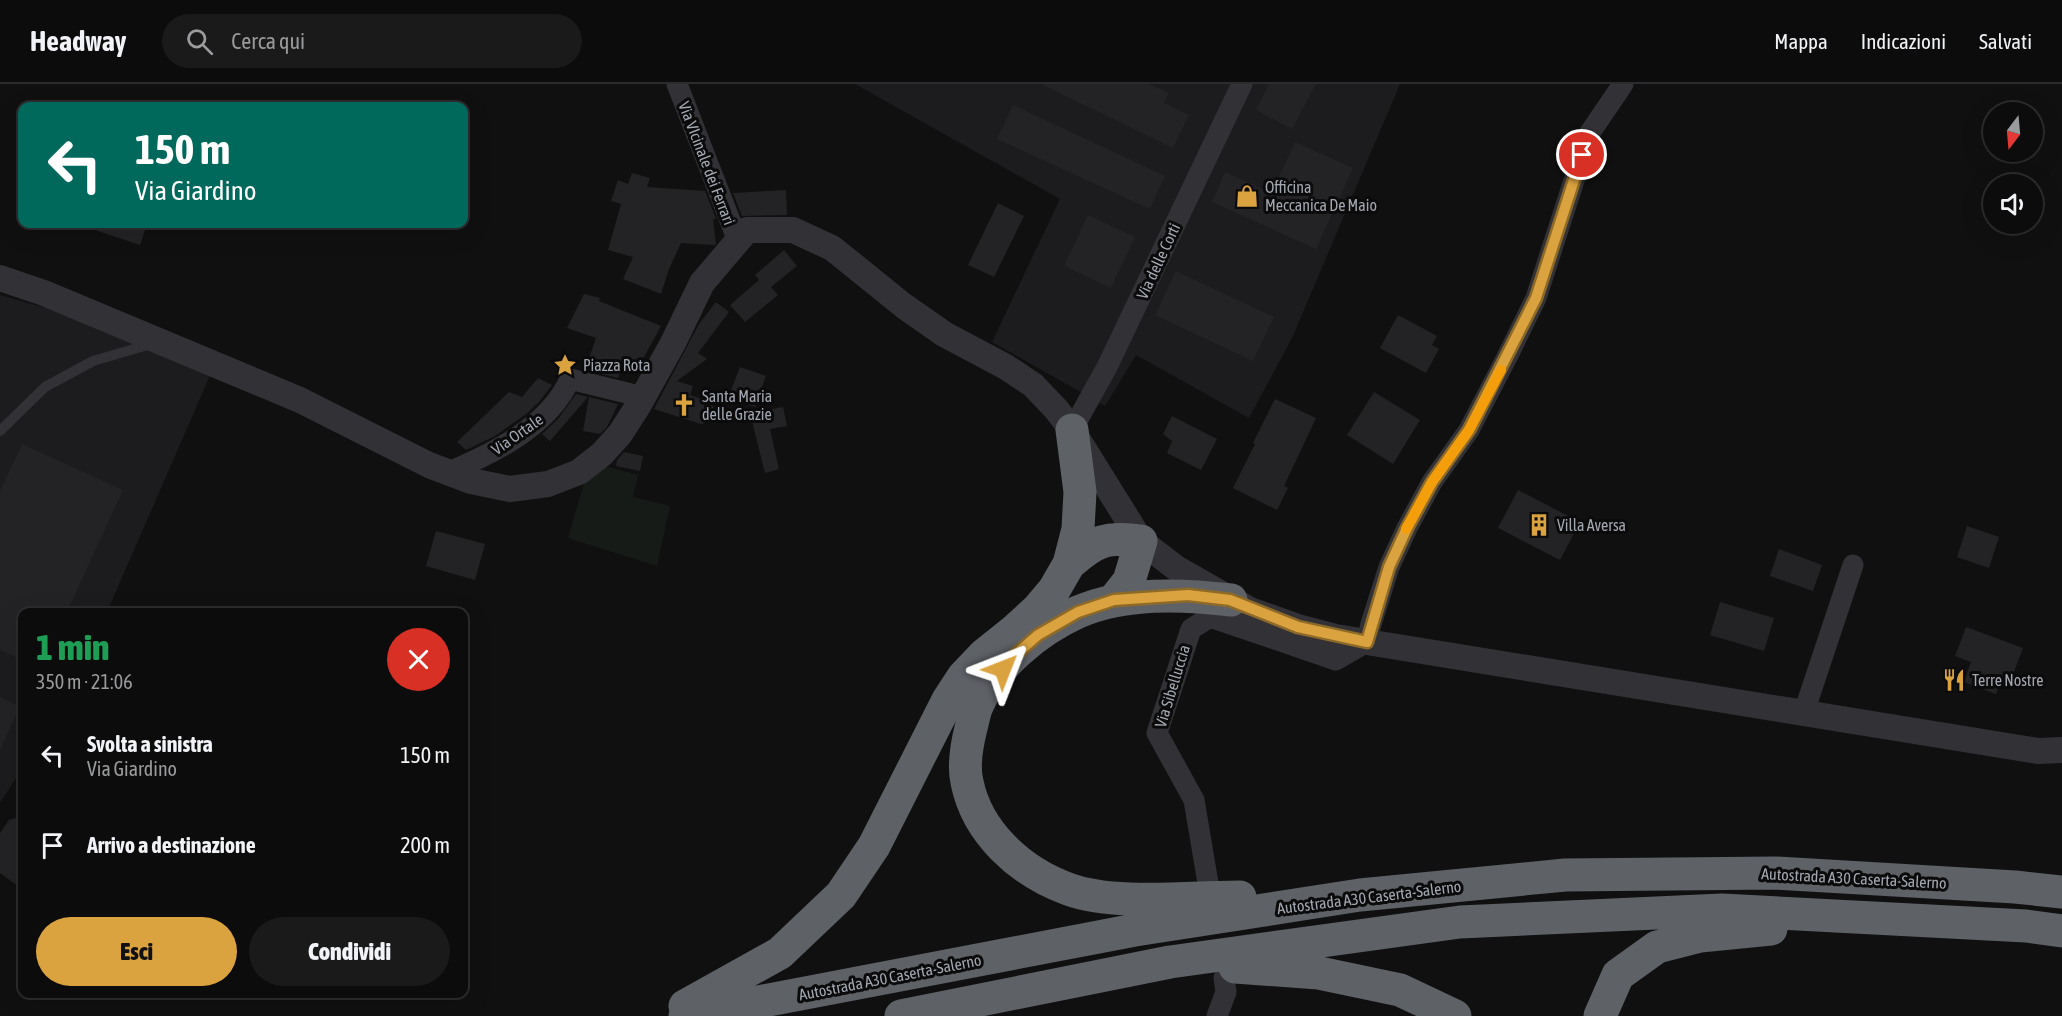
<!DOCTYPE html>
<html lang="it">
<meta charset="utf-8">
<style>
:root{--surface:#0c0c0d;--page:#1a1a1b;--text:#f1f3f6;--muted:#9a9b9d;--line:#2c2c2e;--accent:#daa33f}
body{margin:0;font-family:"Asap Condensed",sans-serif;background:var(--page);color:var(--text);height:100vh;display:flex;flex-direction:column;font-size:22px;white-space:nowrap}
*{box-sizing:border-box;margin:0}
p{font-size:20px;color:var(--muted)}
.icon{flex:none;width:33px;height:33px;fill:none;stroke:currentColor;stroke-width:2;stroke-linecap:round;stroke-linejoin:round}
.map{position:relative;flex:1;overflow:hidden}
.drawer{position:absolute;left:18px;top:524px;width:450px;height:390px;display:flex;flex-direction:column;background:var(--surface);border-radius:12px;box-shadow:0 6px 24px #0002,0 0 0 2px var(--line)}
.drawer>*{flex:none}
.top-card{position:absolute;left:18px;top:18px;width:450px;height:126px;border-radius:12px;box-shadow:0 6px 24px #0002,0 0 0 2px var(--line);background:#00695c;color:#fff;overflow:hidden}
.needle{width:39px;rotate:196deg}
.buttons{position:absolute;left:1983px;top:18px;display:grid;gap:12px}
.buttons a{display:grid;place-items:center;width:60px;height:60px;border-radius:50%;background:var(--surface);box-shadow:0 6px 24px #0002,0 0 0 2px var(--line);font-size:30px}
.pin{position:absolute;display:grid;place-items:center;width:51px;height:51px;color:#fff;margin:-26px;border:3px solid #fff;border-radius:50%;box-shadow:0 2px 6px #0007}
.me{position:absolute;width:66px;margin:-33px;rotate:45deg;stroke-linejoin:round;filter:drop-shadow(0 0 4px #0008)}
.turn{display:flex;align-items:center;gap:21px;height:126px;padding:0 18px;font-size:27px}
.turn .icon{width:78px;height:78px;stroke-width:2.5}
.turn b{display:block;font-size:42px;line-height:51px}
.round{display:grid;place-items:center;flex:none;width:63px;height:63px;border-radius:32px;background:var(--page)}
.overview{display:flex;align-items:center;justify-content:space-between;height:102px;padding:0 18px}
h1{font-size:36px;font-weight:800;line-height:45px;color:#1e9e55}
.action{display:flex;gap:12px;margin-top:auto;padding:12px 18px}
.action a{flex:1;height:69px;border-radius:36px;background:var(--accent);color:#111;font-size:24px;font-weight:800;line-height:69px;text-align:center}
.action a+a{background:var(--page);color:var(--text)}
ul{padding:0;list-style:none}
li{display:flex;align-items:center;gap:18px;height:90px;padding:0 18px}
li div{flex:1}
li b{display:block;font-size:22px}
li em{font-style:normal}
header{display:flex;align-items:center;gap:36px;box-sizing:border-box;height:84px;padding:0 30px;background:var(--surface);border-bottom:2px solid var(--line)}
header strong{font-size:28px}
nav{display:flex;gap:33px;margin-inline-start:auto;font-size:21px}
.search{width:420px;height:54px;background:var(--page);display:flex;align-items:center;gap:15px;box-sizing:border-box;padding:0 21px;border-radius:33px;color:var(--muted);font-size:22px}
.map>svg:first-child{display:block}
.built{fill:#1c1c1e}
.green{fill:#171b18}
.building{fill:#232325}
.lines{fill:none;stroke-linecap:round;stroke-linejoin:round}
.service{stroke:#323236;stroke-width:10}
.minor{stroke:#323236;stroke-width:21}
.tertiary{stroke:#323236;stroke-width:26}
.motorway{stroke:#5e6166;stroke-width:33}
.route-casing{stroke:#8e6a29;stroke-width:15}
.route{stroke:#daa33f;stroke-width:10}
.slow{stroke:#f59e0b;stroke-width:10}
.labels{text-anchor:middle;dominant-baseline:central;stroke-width:6;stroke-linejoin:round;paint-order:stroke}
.street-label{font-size:16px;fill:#a3a7b0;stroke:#0b0b0c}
.poi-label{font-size:16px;fill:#a3a7b0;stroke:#0b0b0c;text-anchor:start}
</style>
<header>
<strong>Headway</strong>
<div class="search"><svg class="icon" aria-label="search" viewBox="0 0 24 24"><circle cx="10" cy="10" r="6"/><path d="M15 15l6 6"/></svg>Cerca qui</div>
<nav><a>Mappa</a><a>Indicazioni</a><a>Salvati</a></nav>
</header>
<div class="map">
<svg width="2062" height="932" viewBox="0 0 2062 932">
<rect width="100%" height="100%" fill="#101011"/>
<!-- built -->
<path class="built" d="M855 0H1400L1292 254 1249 334 1136 271 1105 322 992 258 1060 115Z
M0 211 60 228 212 287 107 528H22V685L0 719Z"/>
<!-- green -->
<path class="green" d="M605 382 638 391 633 413 670 422 657 482 568 454 585 396Z"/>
<!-- building -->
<path class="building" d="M1041 0H1149L1169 9 1164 19 1189 31 1173 64Z
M1269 0H1316L1292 45 1256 26Z
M1013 21 1165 92 1150 125 997 55Z
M1295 58 1353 84 1316 165 1212 118 1225 88 1271 109Z
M632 89 650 94 647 103 705 107 716 135H713L716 160 714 161 681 159 669 185 661 210 623 195 633 173 608 166 621 120 611 117 618 96 628 100Z
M786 106 787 131 742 132 733 109Z
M998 119 1024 132 994 193 968 181Z
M1088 131 1135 153 1111 204 1064 182Z
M84 140H147L140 161 83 142Z
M784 166 797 182 771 203 778 211 745 238 730 221 759 196 755 191Z
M1176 187 1274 233 1253 277 1155 231Z
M584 210 600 214 599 217 661 242 639 282 625 278 618 294 585 286 596 254 567 244Z
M716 218 729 228 698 269 707 275 677 297 693 302 690 311 708 317 716 326 713 337 701 340 654 325 699 240Z
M1398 231 1437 252 1432 261 1439 265 1426 289 1380 264Z
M740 283 766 292 755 323 728 314Z
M538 294 552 301 539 318 526 330 495 352 466 366 457 358 509 308 522 313Z
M1374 308 1420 336 1393 380 1347 351Z
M576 310 588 313 550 357 542 350 558 335Z
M589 313 618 320 607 343 600 350 583 347Z
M1275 315 1316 334 1284 402 1288 404 1277 426 1233 404 1255 360 1253 359Z
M783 323 787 342 770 345 779 385 765 389 750 329Z
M1172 332 1217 355 1201 386 1167 369 1172 357 1163 350Z
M22 360 123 406 67 528H22V576L0 566V407Z
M624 368 643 372 640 387 616 382 617 376Z
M1518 406 1580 438 1560 476 1498 444Z
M1967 442 1999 453 1989 484 1957 473Z
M436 447 485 460 475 496 426 482Z
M1779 465 1822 481 1813 507 1770 492Z
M1720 518 1774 534 1764 567 1710 551Z
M1966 543 2023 564 2012 593 2003 590 1996 610 1964 598 1971 578 1955 572Z
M0 613 20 622 0 666Z
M22 732V805L0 789V749L9 736Z"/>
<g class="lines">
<!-- service -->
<path class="service" d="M0 347 45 303 93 277 151 260"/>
<!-- minor -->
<path class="minor" d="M677 0 738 157
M1072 346 1107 283 1242 0
M449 388C494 369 549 342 570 295L643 313
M1804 628 1853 481
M1209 805 1194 716 1157 649 1191 545 1210 533 1336 576 1367 558 1371 540 1389 483 1407 444 1432 398 1469 346 1507 273 1536 214 1589 50 1623 0
M1217 932 1226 908 1224 894"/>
<!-- tertiary -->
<path class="tertiary" d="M0 194 44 209 300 316 429 381 471 397 510 405 548 400 579 388 602 370 620 350 638 322 673 259 702 199 747 146H793L832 164 904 222 944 250 1006 283 1033 301 1056 325 1072 346 1141 457 1176 484 1250 526 1298 543 1336 553 2038 667 2062 666"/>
<!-- motorway -->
<path class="motorway" d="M1069 480C1095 457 1106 452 1141 457L1129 497 1114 516
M1231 516C1181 510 1125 508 1078 528 1038 546 995 581 977 622 974 629 973 637 971 644 967 660 963 681 967 698 977 749 1021 788 1068 805 1113 822 1191 813 1240 813
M1235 883 1319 889 1400 906 1455 932
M685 922 780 869 841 811 874 762 948 616 963 593 984 571 1014 547 1038 525 1054 506 1069 480 1078 445 1080 408 1072 346
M685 932 1135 846 1360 811 1565 791 1776 789 2015 803 2062 808
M901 932 1170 878 1460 838 1722 826 2026 842 2062 847
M1600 932 1618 891 1657 863 1700 852 1771 845"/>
</g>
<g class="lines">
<!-- route casing -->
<g class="route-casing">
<path id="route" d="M1003 585 1014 572 1038 551 1078 528 1114 516 1188 511 1230 516 1298 543 1367 558 1389 483 1407 444 1432 398 1469 346 1536 214 1582 71"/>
</g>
<!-- route -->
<use href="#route" class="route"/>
<!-- slow -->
<path class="slow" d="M1406 445 1432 398 1469 346 1501 286"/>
</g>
<!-- icons -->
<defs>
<g id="shop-bare" transform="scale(1.8)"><path d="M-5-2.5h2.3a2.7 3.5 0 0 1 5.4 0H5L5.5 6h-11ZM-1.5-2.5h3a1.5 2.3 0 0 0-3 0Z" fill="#daa33f" stroke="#0b0b0c" stroke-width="2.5" paint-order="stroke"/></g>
<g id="sight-bare" transform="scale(1.8)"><path d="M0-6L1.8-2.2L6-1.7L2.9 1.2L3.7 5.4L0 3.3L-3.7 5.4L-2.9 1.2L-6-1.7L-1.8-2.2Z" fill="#daa33f" stroke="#0b0b0c" stroke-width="2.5" paint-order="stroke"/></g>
<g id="church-bare" transform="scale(1.8)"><path d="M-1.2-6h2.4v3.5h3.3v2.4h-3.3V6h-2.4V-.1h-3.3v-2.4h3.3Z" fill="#daa33f" stroke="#0b0b0c" stroke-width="2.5" paint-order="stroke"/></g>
<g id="building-bare" transform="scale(1.8)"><path d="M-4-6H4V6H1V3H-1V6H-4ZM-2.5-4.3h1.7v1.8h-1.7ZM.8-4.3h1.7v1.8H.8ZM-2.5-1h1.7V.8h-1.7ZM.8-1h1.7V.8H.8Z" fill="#daa33f" stroke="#0b0b0c" stroke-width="2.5" paint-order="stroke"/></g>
<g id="restaurant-bare" transform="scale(1.8)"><path d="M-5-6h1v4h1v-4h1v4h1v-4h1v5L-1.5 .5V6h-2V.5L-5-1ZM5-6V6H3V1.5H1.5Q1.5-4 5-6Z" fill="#daa33f" stroke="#0b0b0c" stroke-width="2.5" paint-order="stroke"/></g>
</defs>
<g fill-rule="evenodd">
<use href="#shop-bare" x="1247" y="112"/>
<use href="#sight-bare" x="565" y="281"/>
<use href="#church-bare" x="684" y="321"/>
<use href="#building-bare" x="1539" y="441"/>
<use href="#restaurant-bare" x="1954" y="596"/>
</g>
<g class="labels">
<!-- street labels -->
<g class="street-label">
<text transform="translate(707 79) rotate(69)">Via VIcinale dei Ferrari</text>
<text transform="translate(1158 177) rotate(-65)">Via delle Corti</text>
<text transform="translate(517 350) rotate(-35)">Via Ortale</text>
<text transform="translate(1172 602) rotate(-73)">Via Sibelluccia</text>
<text transform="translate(1854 794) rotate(3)">Autostrada A30 Caserta-Salerno</text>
<text transform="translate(1369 813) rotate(-7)">Autostrada A30 Caserta-Salerno</text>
<text transform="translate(890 893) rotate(-11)">Autostrada A30 Caserta-Salerno</text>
</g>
<!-- poi labels -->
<g class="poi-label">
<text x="1265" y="103">Officina<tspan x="1265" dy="18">Meccanica De Maio</tspan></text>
<text x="583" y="281">Piazza Rota</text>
<text x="702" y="312">Santa Maria<tspan x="702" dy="18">delle Grazie</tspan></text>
<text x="1557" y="441">Villa Aversa</text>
<text x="1972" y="596">Terre Nostre</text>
</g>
</g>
</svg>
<div class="buttons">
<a><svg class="needle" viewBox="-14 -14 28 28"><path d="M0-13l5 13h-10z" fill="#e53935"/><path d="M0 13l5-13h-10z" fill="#9a9b9d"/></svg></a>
<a><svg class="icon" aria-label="sound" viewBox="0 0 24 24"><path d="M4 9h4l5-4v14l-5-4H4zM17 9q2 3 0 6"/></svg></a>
</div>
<div class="pin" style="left:1582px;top:71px;background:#d93025"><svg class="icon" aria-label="arrive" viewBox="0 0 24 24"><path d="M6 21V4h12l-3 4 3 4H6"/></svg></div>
<svg class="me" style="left:1003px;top:585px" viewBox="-20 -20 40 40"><path d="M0-17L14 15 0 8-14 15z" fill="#daa33f" stroke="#fff" stroke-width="4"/></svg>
<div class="top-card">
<div class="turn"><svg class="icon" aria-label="left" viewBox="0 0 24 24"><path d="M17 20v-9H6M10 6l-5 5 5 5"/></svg><div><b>150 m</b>Via Giardino</div></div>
</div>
<section class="drawer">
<div class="overview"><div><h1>1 min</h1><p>350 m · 21:06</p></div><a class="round" style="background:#d93025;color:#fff"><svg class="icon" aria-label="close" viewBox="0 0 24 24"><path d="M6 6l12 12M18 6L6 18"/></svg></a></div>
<ul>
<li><svg class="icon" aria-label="left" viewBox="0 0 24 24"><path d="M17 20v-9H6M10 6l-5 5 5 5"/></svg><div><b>Svolta a sinistra</b><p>Via Giardino</p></div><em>150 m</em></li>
<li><svg class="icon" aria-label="arrive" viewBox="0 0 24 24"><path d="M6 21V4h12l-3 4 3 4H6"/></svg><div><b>Arrivo a destinazione</b></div><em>200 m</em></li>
</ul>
<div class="action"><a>Esci</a><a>Condividi</a></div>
</section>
</div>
